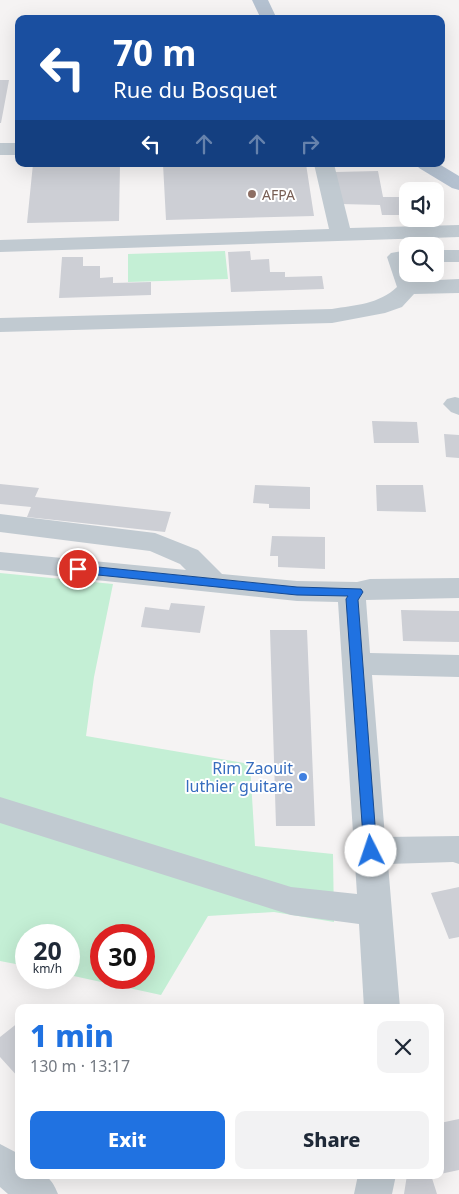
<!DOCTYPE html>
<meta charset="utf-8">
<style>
:root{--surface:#fff;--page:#f2f2f3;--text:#1f2937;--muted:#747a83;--accent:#2072e1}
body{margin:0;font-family:"Noto Sans",sans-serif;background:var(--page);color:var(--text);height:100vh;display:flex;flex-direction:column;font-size:19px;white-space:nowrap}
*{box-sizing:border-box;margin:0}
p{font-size:16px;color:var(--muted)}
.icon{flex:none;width:28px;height:28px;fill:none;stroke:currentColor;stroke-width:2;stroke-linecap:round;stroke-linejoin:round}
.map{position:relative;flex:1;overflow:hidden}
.side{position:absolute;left:15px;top:1004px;width:429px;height:175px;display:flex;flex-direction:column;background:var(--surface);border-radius:10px;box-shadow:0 5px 20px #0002}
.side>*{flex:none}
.hud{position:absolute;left:15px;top:15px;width:430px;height:152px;border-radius:10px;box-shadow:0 5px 20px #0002;background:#1a4fa0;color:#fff;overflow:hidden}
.tools{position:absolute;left:399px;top:182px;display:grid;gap:10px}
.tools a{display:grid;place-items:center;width:45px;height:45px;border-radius:10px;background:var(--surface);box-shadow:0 5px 20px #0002;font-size:25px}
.speed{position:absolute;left:15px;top:924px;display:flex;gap:10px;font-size:25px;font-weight:700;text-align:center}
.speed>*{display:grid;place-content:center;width:65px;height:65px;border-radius:50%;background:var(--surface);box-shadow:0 5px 20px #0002;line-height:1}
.speed small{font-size:12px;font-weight:400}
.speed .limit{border:8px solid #d22;background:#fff;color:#111}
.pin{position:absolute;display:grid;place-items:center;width:42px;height:42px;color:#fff;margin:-21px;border:2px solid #fff;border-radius:50%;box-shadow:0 1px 5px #0007}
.me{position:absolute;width:55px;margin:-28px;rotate:356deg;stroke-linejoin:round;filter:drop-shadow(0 0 4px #0008)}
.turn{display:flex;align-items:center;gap:18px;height:105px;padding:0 15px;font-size:22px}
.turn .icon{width:65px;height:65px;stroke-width:2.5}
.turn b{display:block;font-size:35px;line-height:42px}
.lanes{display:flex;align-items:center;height:48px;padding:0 15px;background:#0003;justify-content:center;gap:25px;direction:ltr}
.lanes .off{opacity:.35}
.round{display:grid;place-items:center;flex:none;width:52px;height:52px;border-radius:10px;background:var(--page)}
.head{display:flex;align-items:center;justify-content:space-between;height:85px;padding:0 15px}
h1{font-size:30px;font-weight:800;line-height:38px;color:var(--accent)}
.cta{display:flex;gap:10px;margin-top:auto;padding:10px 15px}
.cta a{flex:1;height:58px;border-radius:10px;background:var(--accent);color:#fff;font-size:20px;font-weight:800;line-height:58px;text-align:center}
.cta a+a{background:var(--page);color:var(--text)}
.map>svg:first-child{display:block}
.green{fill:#c4efd5;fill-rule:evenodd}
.building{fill:#cdcfd5}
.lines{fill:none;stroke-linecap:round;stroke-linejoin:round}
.minor{fill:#c1cad1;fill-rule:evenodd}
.major{fill:#b4c1d0;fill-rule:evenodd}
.route{fill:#2072e1;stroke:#154a92}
.education-dot{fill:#8d6e63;stroke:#fff;stroke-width:2}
.shop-dot{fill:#3f7fe0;stroke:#fff;stroke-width:2}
.labels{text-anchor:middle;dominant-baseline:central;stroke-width:4;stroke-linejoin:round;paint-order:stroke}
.far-education-label{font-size:14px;fill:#785e54;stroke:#fff;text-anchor:start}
.shop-label{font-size:16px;fill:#366cbe;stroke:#fff;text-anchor:end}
</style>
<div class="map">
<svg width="459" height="1194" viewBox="0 0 459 1194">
<rect width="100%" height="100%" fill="#f5f3f3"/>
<!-- green -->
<path class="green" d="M225 251 228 279 128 282V254Z
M0 573 113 584 94 677 86 736 250 764 255 846 333 854 334 922 274 912 208 916 161 995 69 975V935H26V966L0 961ZM101 935H144V978H101Z"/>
<!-- building -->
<path class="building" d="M0 80H9L1 123H0Z
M33 164H120L119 221 27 223Z
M163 164H306L314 216 166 220Z
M378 171 383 197H408V215H382L380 205 341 204 335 172Z
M250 251 251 260 269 259 270 272H285V277L322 276 324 289 231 292 228 252Z
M62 257H83V266H100V278L113 277V283L151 282V295L59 298Z
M372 421 417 422 419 443H374Z
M444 434 459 435V458L446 457Z
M0 484 39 488 35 497 171 512 165 532 27 517 31 507 0 504Z
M255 485 310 487V509L269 508V504L253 503Z
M376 485H423L426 512 377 511Z
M272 536 325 537V569L278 567V556H270Z
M171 603 205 606 200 633 141 627 145 607 169 610Z
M401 610 459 611V642L403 641Z
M270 630H307L315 826H276Z
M459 887V937L449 939 431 893Z
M19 1022V1078L0 1057V1037Z
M459 1119V1170L440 1174V1123Z
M407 1175H431L437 1194H404Z"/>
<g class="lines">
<!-- minor -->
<path class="minor" d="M0 143H19V155H0Z
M314 164H334L350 228 459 225V237L0 252V240L329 229Z
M408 250V274H414L417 281 459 279V293L414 294 402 307 385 313 332 323 0 332V318L332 309C356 305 379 304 397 287L387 257 391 253Z
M435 250H459V262H435Z
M455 397 459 398V415L451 412 443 404 447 399Z
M0 514 155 533 198 550 222 574 297 581 357 582 370 579 459 578V598L366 600 370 653 459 655V677L372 675 385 837 459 836V864L453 862 388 864 400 1008H364L359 924 291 915 0 823V797L291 887 357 894 338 602 297 601 0 570V552L186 570 180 564 150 551 0 532Z
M0 1144 19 1154V1175C42 1175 49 1171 58 1194H8L0 1187Z
M358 1175H396L392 1194H354Z"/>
<!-- major -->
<path class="major" d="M252 0H268L277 19H261Z
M416 164H439L459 176V190L452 188 419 168Z"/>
</g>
<!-- route -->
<path class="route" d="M78 565 297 587 361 589 363 592 358 600 377 851 375 855H366L364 851 346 599 348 596 297 595 78 573 72 569Z"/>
<!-- markers -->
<circle class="education-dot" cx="252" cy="194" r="5"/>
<circle class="shop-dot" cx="303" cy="777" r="5"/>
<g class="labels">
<!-- far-education labels -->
<g class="far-education-label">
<text x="262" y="194">AFPA</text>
</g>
<!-- shop labels -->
<g class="shop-label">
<text x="293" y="768">Rim Zaouit<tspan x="293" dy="18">luthier guitare</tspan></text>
</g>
</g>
</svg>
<div class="tools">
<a><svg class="icon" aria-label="sound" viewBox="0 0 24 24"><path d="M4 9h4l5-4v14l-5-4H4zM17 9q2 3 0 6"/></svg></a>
<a><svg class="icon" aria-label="search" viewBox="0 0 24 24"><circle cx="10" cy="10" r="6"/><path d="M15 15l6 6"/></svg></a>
</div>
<div class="speed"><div>20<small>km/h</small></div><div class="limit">30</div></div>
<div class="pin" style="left:78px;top:569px;background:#d93025"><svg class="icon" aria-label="arrive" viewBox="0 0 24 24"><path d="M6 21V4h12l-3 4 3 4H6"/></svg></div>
<svg class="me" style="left:371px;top:851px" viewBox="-20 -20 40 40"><circle r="19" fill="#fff"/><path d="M0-13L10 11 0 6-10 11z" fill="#2072e1"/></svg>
<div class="hud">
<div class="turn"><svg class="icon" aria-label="left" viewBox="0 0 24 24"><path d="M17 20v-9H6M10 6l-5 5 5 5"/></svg><div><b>70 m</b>Rue du Bosquet</div></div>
<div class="lanes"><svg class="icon" aria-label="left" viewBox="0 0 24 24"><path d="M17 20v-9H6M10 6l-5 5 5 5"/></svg><svg class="icon off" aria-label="ahead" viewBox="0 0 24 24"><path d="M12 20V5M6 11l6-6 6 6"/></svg><svg class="icon off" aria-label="ahead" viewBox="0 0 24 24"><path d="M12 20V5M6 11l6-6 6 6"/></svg><svg class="icon off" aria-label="right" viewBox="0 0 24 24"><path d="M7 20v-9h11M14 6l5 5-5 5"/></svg></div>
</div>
<section class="side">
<div class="head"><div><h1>1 min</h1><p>130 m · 13:17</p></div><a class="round"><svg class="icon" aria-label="close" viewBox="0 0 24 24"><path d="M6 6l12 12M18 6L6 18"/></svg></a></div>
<div class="cta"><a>Exit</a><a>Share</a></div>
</section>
</div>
